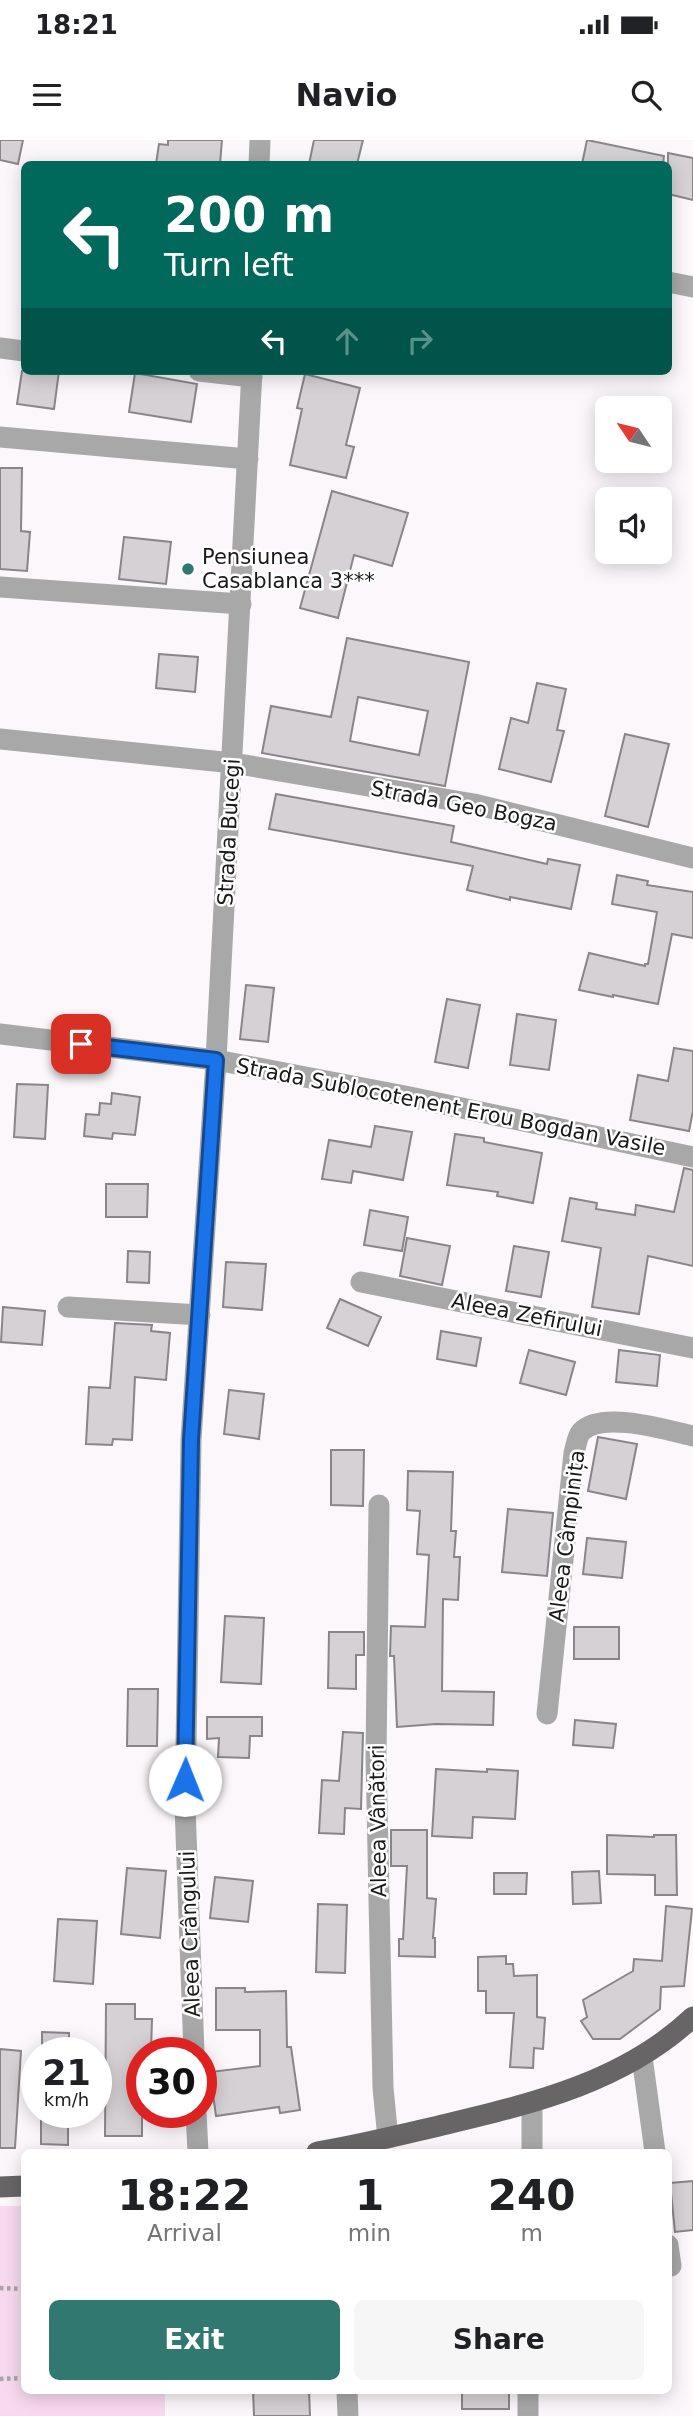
<!DOCTYPE html>
<meta charset="utf-8">
<style>
:root{--surface:#fff;--page:#f6f6f6;--text:#202124;--muted:#757577;--accent:#317870}
body{margin:0;font-family:"DejaVu Sans",sans-serif;background:var(--page);color:var(--text);height:100vh;display:flex;flex-direction:column;font-size:26px;white-space:nowrap}
*{box-sizing:border-box;margin:0}
p{font-size:23px;color:var(--muted)}
.icon{flex:none;width:38px;height:38px;fill:none;stroke:currentColor;stroke-width:2;stroke-linecap:round;stroke-linejoin:round}
.map{position:relative;flex:1;overflow:hidden}
.sheet{position:absolute;left:21px;top:2009px;width:651px;height:245px;display:flex;flex-direction:column;background:var(--surface);border-radius:10px;box-shadow:0 4px 18px #0003}
.sheet>*{flex:none}
.hud{position:absolute;left:21px;top:21px;width:651px;height:214px;border-radius:10px;box-shadow:0 4px 18px #0003;background:#00695c;color:#fff;overflow:hidden}
.needle{width:46px;rotate:305deg}
.fabs{position:absolute;left:595px;top:256px;display:grid;gap:14px}
.fabs a{display:grid;place-items:center;width:77px;height:77px;border-radius:10px;background:var(--surface);box-shadow:0 4px 18px #0003;font-size:35px}
.speed{position:absolute;left:21px;top:1897px;display:flex;gap:14px;font-size:35px;font-weight:700;text-align:center}
.speed>*{display:grid;place-content:center;width:91px;height:91px;border-radius:50%;background:var(--surface);box-shadow:0 4px 18px #0003;line-height:1}
.speed small{font-size:18px;font-weight:400}
.speed .limit{border:10px solid #d22;background:#fff;color:#111}
.pin{position:absolute;display:grid;place-items:center;width:60px;height:60px;color:#fff;margin:-30px;border-radius:14px;box-shadow:0 4px 10px #0006}
.me{position:absolute;width:77px;margin:-38px;rotate:1deg;stroke-linejoin:round;filter:drop-shadow(0 0 5px #0008)}
.turn{display:flex;align-items:center;gap:24px;height:147px;padding:0 28px;font-size:32px}
.turn .icon{width:91px;height:91px;stroke-width:2.5}
.turn b{display:block;font-size:49px;line-height:60px}
.lanes{display:flex;align-items:center;height:66px;padding:0 28px;background:#0003;justify-content:center;gap:35px;direction:ltr}
.lanes .off{opacity:.35}
.eta{display:flex;justify-content:space-evenly;align-items:center;height:119px;text-align:center}
.eta b{font-size:42px;font-weight:700;line-height:49px}
.button{display:flex;gap:14px;margin-top:auto;padding:14px 28px}
.button a{flex:1;height:80px;border-radius:10px;background:var(--accent);color:#fff;font-size:28px;font-weight:700;line-height:80px;text-align:center}
.button a+a{background:var(--page);color:var(--text)}
.status{display:flex;justify-content:space-between;align-items:center;height:49px;padding:0 35px;background:var(--surface);direction:ltr}
.status svg{height:19px;fill:currentColor}
header{display:flex;justify-content:space-between;align-items:center;height:91px;padding:0 28px;background:var(--surface);font-size:32px;font-weight:700}
.map>svg:first-child{display:block}
.green{fill:#f8daf0}
.building{fill:#d5d1d4;stroke:#898588;stroke-width:2;fill-rule:evenodd}
.lines{fill:none;stroke-linecap:round;stroke-linejoin:round}
.path{stroke:#a8a5a8;stroke-width:4.5;stroke-dasharray:3.5 3.5;stroke-linecap:butt}
.minor{stroke:#a9a8a9;stroke-width:21}
.major{stroke:#686567;stroke-width:21}
.route-casing{stroke:#114b97;stroke-width:18}
.route{stroke:#1a73e8;stroke-width:12}
.poi-dot{fill:#317870;stroke:#fff;stroke-width:2.5}
.labels{text-anchor:middle;dominant-baseline:central;stroke-width:5;stroke-linejoin:round;paint-order:stroke}
.poi-label{font-size:21px;fill:#1a191a;stroke:#fff;text-anchor:start}
.street-label{font-size:21px;fill:#1a191a;stroke:#fff}
</style>
<div class="status"><b>18:21</b><svg viewBox="0 0 49 12"><path d="M0 12V9h3v3zM5 12V6h3v6zM10 12V3h3v9zM15 12V0h3v12zM26 1h20v11H26zM47 4h2v5h-2z"/></svg></div>
<header><svg class="icon" aria-label="menu" viewBox="0 0 24 24"><path d="M4 6h16M4 12h16M4 18h16"/></svg>Navio<svg class="icon" aria-label="search" viewBox="0 0 24 24"><circle cx="10" cy="10" r="6"/><path d="M15 15l6 6"/></svg></header>
<div class="map">
<svg width="693" height="2276" viewBox="0 0 693 2276">
<rect width="100%" height="100%" fill="#fbf7fa"/>
<!-- green -->
<path class="green" d="M0 2066H24V2250L165 2251V2276H0Z"/>
<!-- building -->
<path class="building" d="M0 0H23L18 24 0 20Z
M168 0H222L220 24H156L159 4 168 5Z
M314 0H363L357 24H309Z
M587 0 664 16 663 24H582Z
M668 13 693 18V60L668 54Z
M22 231H59L54 269 17 264Z
M135 233 197 244 191 282 129 272Z
M305 234 360 248 346 305 354 307 346 338 290 325 302 269 297 268Z
M0 328H22L21 391 30 392 27 431 0 429Z
M332 351 408 373 392 426 354 415 338 478 300 468Z
M124 397 171 402 166 444 119 439Z
M347 498 469 522 445 646 262 613 271 566 331 577ZM358 557 428 571 419 615 350 601Z
M159 514 198 517 195 552 156 548Z
M537 543 566 549 557 590 564 591 551 642 499 629 511 578 528 583Z
M625 594 669 604 648 687 605 676Z
M276 654 454 686 451 702 547 724 548 719 580 725 571 769 510 757V760L467 750 473 726 269 689Z
M617 735 648 741 647 745 693 752V798L672 794 658 864 613 855V857L579 850 589 813 645 826V824H648L657 772 612 764Z
M246 845 274 848 268 902 240 899Z
M447 859 480 865 468 928 435 922Z
M517 874 556 880 549 930 510 925Z
M674 908 693 911V971L689 991 630 980 638 935 668 941Z
M17 944 48 945 45 999 14 997Z
M112 953 140 957 135 995 113 993 112 999 84 996 86 974 99 975 100 963 111 964Z
M375 986 412 992 403 1040 353 1031 351 1043 322 1039 329 1000 371 1007Z
M455 994 484 998V1002L542 1013 533 1063 497 1056 498 1052 447 1045Z
M684 1028 693 1030V1126L648 1116 639 1174 592 1167 601 1108 562 1101 570 1058 597 1063 596 1069 635 1075 636 1065 674 1072Z
M106 1044H148L147 1077H106Z
M370 1070 408 1077 402 1111 364 1105Z
M407 1098 450 1106 442 1145 400 1136Z
M514 1106 549 1112 541 1157 506 1151Z
M128 1111 150 1112 149 1143 127 1142Z
M226 1122 266 1124 262 1170 223 1167Z
M340 1159 381 1177 368 1206 327 1188Z
M3 1167 45 1171 42 1205 1 1202Z
M115 1183 152 1185 151 1191 170 1193 166 1240 135 1237 132 1300 113 1299 112 1305 86 1304 89 1247 110 1248Z
M441 1191 481 1198 476 1226 437 1219Z
M529 1210 575 1222 566 1255 520 1243Z
M619 1210 660 1215 657 1246 616 1242Z
M229 1250 264 1254 259 1299 224 1294Z
M598 1297 637 1304 626 1359 588 1351Z
M331 1310H364L363 1366 331 1365Z
M408 1331 453 1332 451 1391H456L454 1417H460L458 1460 443 1459 442 1551 494 1552 493 1585 436 1584 397 1587 394 1516H390L391 1486 425 1487 429 1415 417 1414 420 1371 407 1370Z
M508 1369 553 1373 547 1436 502 1432Z
M587 1398 626 1402 622 1438 583 1434Z
M225 1476 264 1478 261 1544 221 1542Z
M574 1487H619V1519H574Z
M329 1492H364V1515H356V1549L328 1548Z
M128 1549H158L157 1606H127Z
M207 1577H262V1596H250L249 1618 218 1617 219 1598 207 1599Z
M575 1580 616 1584 613 1608 573 1605Z
M343 1592 363 1593 361 1669 345 1668 344 1694 319 1693 322 1640 339 1641Z
M436 1629 487 1632V1629L518 1631 515 1679 473 1677 472 1698 432 1696Z
M391 1690H427V1758L436 1759 433 1798H435V1817L399 1816V1799H403L407 1726H391Z
M607 1695 654 1697V1695H676L677 1755H655V1735L607 1734Z
M127 1728 166 1731 160 1798 121 1794Z
M599 1731 601 1763 573 1764 572 1732Z
M494 1733H527L526 1754H494Z
M215 1737 253 1741 248 1782 210 1778Z
M318 1764 347 1765 345 1833 316 1832Z
M666 1766 692 1769 684 1846 661 1847 660 1869 620 1899H593L581 1881 587 1877 583 1860 633 1831 634 1819 662 1821Z
M58 1779 97 1781 93 1844 54 1841Z
M506 1816V1824H513L514 1836 537 1835V1877L545 1878 543 1909 534 1908 533 1928 510 1927 514 1873H486V1851H478V1817Z
M216 1848H245V1852L286 1851 287 1907H291L300 1970 280 1973 279 1967 216 1976 210 1932 260 1926V1890H216Z
M106 1864H135V1879H152L151 1913H142V1996H105Z
M42 1892 69 1893V1913H42Z
M0 1909 21 1911 15 2008H0Z
M41 1972H68V2005L41 2004Z
M693 2041V2090L675 2092 670 2043Z
M253 2250H309L310 2276H254Z
M462 2250H509V2269H462Z"/>
<g class="lines">
<!-- path -->
<path class="path" d="M0 2148 24 2149
M0 2239 24 2238"/>
<!-- minor -->
<path class="minor" d="M259 24 260 0
M668 142 693 147
M0 208 24 211
M199 231 252 237
M0 297 248 319
M0 447 241 464
M0 599 233 623 474 664 693 718
M0 894 216 920 410 957 693 1017
M361 1142 693 1208
M68 1167 200 1175
M379 1365 376 1617 383 1948 388 1998
M547 1574 574 1313C576 1306 577 1297 581 1292 601 1270 667 1290 693 1296
M194 1913 185 1666 191 1300 216 920 252 231
M642 1917 655 2012
M532 1962V2012
M196 1972 198 2012
M668 2105 671 2126
M347 2250 348 2276
M528 2276V2250"/>
<!-- major -->
<path class="major" d="M317 2012C361 2005 404 1994 447 1984 535 1963 625 1941 693 1877
M0 2047 24 2046"/>
</g>
<g class="lines">
<!-- route casing -->
<g class="route-casing">
<path id="route" d="M81 904 216 920 191 1300 185 1640"/>
</g>
<!-- route -->
<use href="#route" class="route"/>
</g>
<!-- markers -->
<circle class="poi-dot" cx="188" cy="429" r="7"/>
<g class="labels">
<!-- poi labels -->
<g class="poi-label">
<text x="202" y="417">Pensiunea<tspan x="202" dy="24">Casablanca 3***</tspan></text>
</g>
<!-- street labels -->
<g class="street-label">
<text transform="translate(464 666) rotate(11)">Strada Geo Bogza</text>
<text transform="translate(229 692) rotate(-87)">Strada Bucegi</text>
<text transform="translate(451 967) rotate(11)">Strada Sublocotenent Erou Bogdan Vasile</text>
<text transform="translate(527 1175) rotate(11)">Aleea Zefirului</text>
<text transform="translate(567 1396) rotate(-83)">Aleea Câmpinița</text>
<text transform="translate(378 1681) rotate(-91)">Aleea Vânători</text>
<text transform="translate(190 1794) rotate(-92)">Aleea Crângului</text>
</g>
</g>
</svg>
<div class="fabs">
<a><svg class="needle" viewBox="-14 -14 28 28"><path d="M0-13l5 13h-10z" fill="#e53935"/><path d="M0 13l5-13h-10z" fill="#757577"/></svg></a>
<a><svg class="icon" aria-label="sound" viewBox="0 0 24 24"><path d="M4 9h4l5-4v14l-5-4H4zM17 9q2 3 0 6"/></svg></a>
</div>
<div class="speed"><div>21<small>km/h</small></div><div class="limit">30</div></div>
<div class="pin" style="left:81px;top:904px;background:#d93025"><svg class="icon" aria-label="arrive" viewBox="0 0 24 24"><path d="M6 21V4h12l-3 4 3 4H6"/></svg></div>
<svg class="me" style="left:185px;top:1640px" viewBox="-20 -20 40 40"><circle r="19" fill="#fff"/><path d="M0-13L10 11 0 6-10 11z" fill="#1a73e8"/></svg>
<div class="hud">
<div class="turn"><svg class="icon" aria-label="left" viewBox="0 0 24 24"><path d="M17 20v-9H6M10 6l-5 5 5 5"/></svg><div><b>200 m</b>Turn left</div></div>
<div class="lanes"><svg class="icon" aria-label="left" viewBox="0 0 24 24"><path d="M17 20v-9H6M10 6l-5 5 5 5"/></svg><svg class="icon off" aria-label="ahead" viewBox="0 0 24 24"><path d="M12 20V5M6 11l6-6 6 6"/></svg><svg class="icon off" aria-label="right" viewBox="0 0 24 24"><path d="M7 20v-9h11M14 6l5 5-5 5"/></svg></div>
</div>
<section class="sheet">
<div class="eta">
<div><b>18:22</b><p>Arrival</p></div>
<div><b>1</b><p>min</p></div>
<div><b>240</b><p>m</p></div>
</div>
<div class="button"><a>Exit</a><a>Share</a></div>
</section>
</div>
